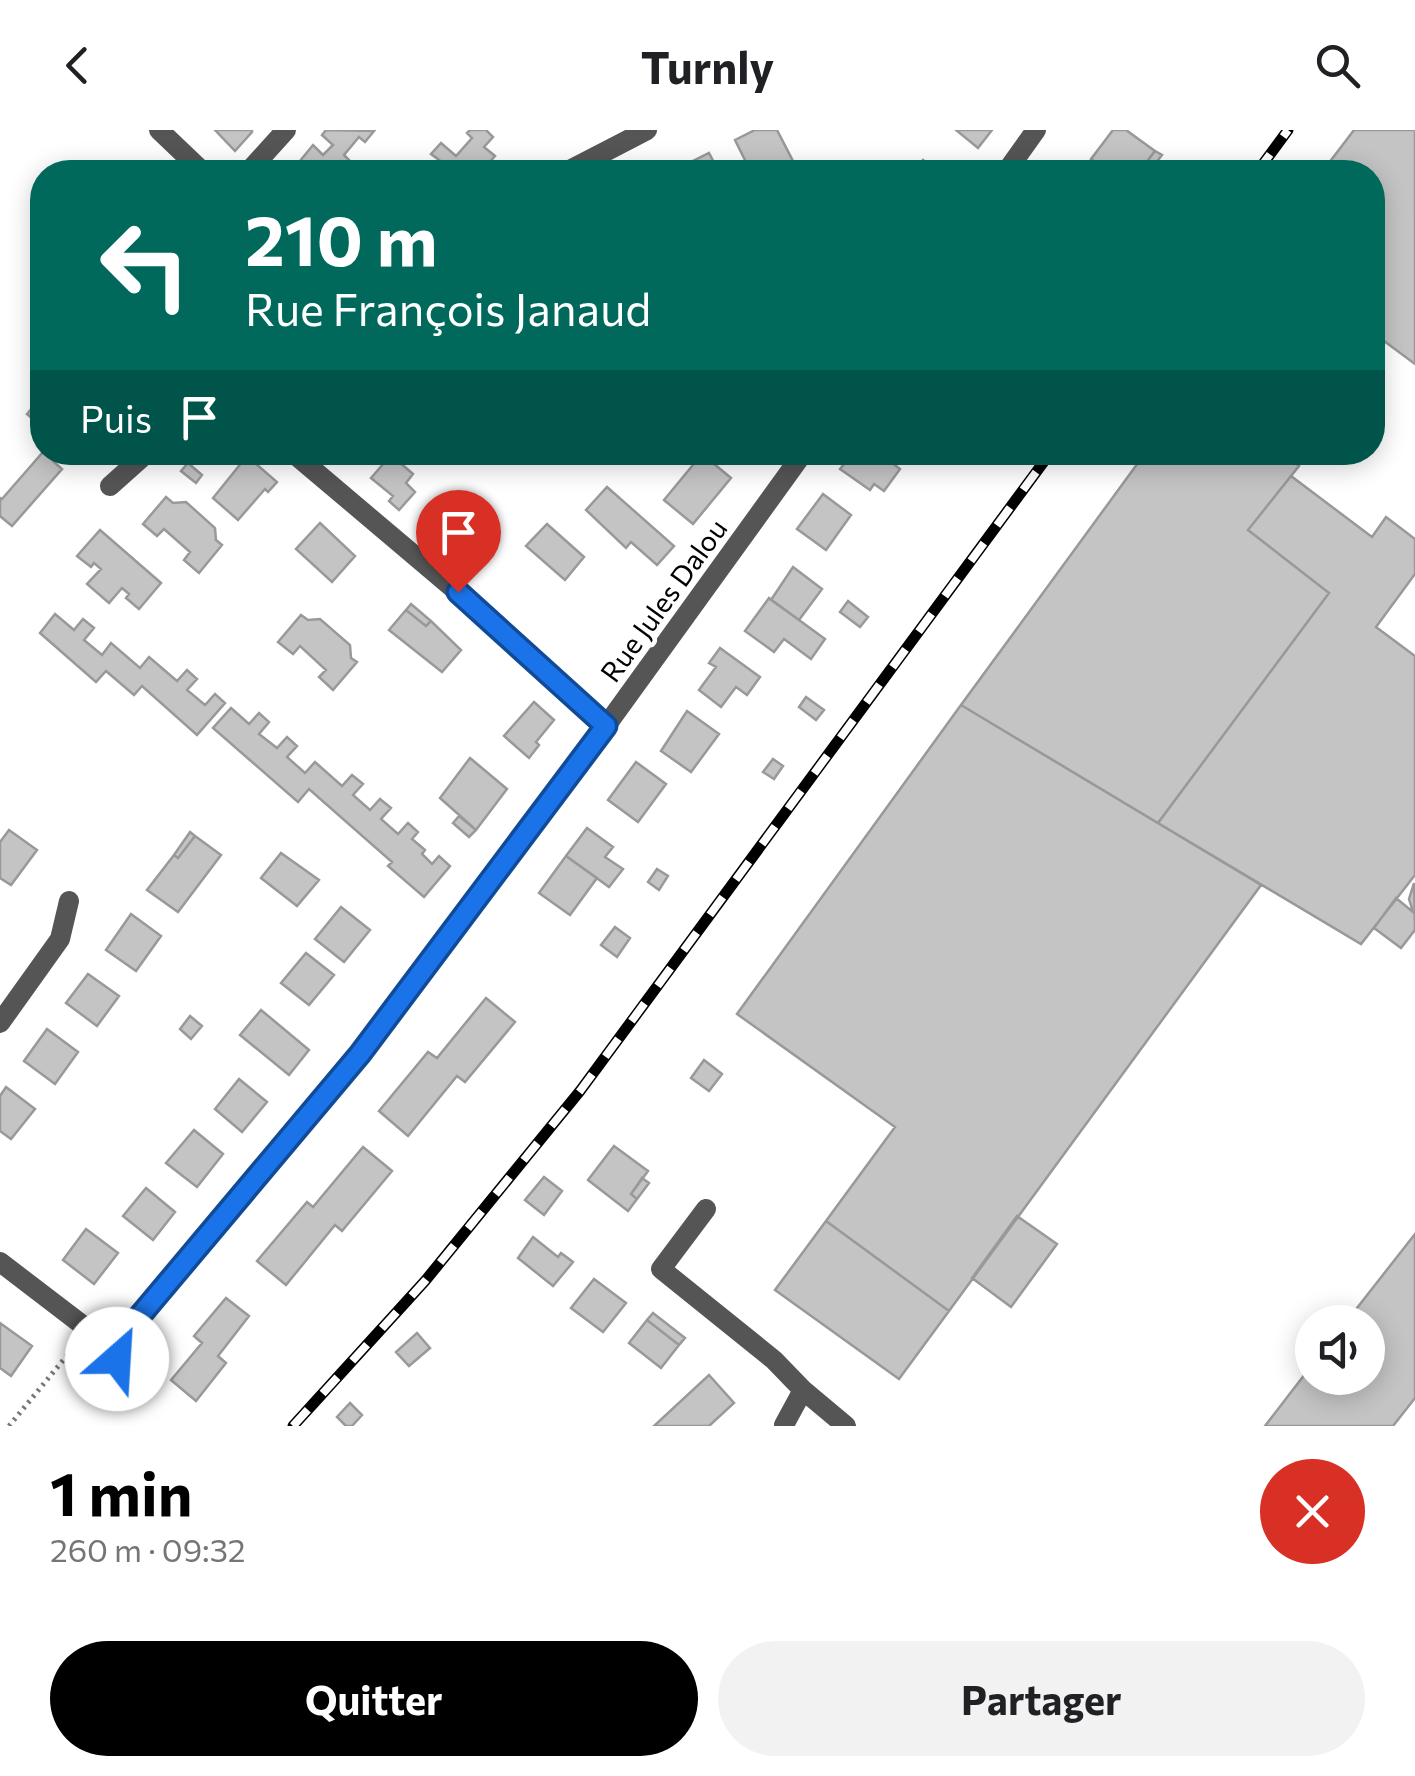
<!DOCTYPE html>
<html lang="fr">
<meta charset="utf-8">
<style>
:root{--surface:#fff;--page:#f2f2f2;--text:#202124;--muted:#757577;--accent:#000}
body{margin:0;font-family:Commissioner,sans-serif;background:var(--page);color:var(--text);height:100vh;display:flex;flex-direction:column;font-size:38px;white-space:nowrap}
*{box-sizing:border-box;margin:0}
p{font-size:32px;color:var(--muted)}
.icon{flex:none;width:55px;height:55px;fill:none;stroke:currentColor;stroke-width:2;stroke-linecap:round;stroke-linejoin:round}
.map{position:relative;height:1296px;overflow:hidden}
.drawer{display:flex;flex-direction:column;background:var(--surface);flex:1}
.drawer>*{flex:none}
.banner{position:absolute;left:30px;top:30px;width:1355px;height:305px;border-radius:40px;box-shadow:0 5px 25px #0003;background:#00695c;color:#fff;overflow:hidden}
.fabs{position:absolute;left:1295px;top:1175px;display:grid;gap:20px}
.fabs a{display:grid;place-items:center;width:90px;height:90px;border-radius:50%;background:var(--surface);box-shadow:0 5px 25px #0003;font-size:50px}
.pin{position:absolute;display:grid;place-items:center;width:85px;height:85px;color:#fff;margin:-102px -42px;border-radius:50% 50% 50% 0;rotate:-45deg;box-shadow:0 0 10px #0007}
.pin .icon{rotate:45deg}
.me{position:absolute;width:110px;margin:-55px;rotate:26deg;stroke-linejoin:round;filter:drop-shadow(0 0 8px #0008)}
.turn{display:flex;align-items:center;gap:35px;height:210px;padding:0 50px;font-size:45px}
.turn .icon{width:130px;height:130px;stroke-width:2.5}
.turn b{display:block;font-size:70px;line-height:85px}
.then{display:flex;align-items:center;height:95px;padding:0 50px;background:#0003;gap:20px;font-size:38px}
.round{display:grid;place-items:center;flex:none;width:105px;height:105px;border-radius:52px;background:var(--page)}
.headline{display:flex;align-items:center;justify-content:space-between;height:170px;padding:0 50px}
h1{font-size:60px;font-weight:700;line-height:75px;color:var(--accent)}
.action{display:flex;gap:20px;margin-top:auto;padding:20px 50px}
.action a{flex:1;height:115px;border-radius:60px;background:var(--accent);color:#fff;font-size:40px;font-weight:700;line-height:115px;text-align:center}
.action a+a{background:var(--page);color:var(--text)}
header{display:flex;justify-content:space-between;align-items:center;height:130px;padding:0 50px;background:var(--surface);font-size:45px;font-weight:700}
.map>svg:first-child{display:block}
.building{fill:#c4c4c4;stroke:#999;stroke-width:2.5}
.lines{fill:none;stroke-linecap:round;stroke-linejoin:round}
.path{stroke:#777;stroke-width:5;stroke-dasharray:2.5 5;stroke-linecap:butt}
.street{stroke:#555;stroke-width:20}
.rail-casing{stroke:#000;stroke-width:11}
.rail{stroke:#fff;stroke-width:8;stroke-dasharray:22;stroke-linecap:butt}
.route-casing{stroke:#114b97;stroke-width:25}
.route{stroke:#1a73e8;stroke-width:18}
.labels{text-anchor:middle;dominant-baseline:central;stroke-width:9;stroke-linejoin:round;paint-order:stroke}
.street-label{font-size:28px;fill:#000;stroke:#fff}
</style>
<header><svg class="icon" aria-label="back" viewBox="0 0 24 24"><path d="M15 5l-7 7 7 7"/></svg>Turnly<svg class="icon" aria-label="search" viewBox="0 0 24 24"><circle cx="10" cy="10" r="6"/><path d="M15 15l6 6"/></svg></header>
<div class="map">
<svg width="1415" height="1296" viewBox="0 0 1415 1296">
<rect width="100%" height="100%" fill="#fff"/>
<!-- building -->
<path class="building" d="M215 0H252V2L235 21Z
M326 0 374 1 365 12 359 7 344 25 349 30 340 40 334 36 328 42H291L313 15 323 25 333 15 322 5Z
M470 0H486L493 7 484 17 495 26 481 42 469 38 465 42H428L439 30 431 24 441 13 456 26 472 8 467 3Z
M755 0H777L794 33 774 42H751L735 10Z
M956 0H992L978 18Z
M1113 0H1126L1155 21 1139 42H1108L1091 29Z
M1354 0H1415V234L1372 202V42H1322Z
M1155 21 1162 25 1149 42H1139Z
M709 23 719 42H673V41Z
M923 30 940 42H914Z
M42 266V297L27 284Z
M43 322 62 339 12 396 0 386V368L2 369Z
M854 322H878L900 339 884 361 874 354 870 360 840 339Z
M1146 322H1281L1299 336 1248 400 1329 463 1158 693 961 575Z
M702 324 731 348 693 394 664 370Z
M391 325 413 344 406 353 415 362 399 380 389 371 393 366 371 348Z
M247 326 277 352 268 362 265 359 238 390 213 368Z
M188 333 202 345 196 353 181 341Z
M1291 346 1372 407 1386 387 1415 409V444L1376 497 1415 526V745L1361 814 1158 693 1329 463 1248 400Z
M607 357 674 416 657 435 631 412 626 418 586 380Z
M823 364 851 385 826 420 797 399Z
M166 367 173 373 186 372 215 398 216 410 222 415 199 443 184 430 190 422 164 399 157 406 143 394Z
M448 370 471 390 468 395 485 409 465 433 422 400Z
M320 393 355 426 332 452 296 419Z
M547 394 584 427 565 450 526 416Z
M100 400 161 453 139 479 126 468 129 464 122 458 109 473 87 454 101 439 94 433 91 437 77 426Z
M793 437 822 459 799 490 771 470Z
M769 468 825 509 811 529 784 509 774 522 745 501Z
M848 471 868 487 860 497 840 482Z
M411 474 431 491 426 496 406 480Z
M406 480 426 496 431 491 461 520 442 542 389 500Z
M55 484 74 500 83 489 94 498 84 510 102 525 111 513 140 538 149 527 177 551 187 540 197 549 187 560 205 575 215 564 225 573 197 605 142 556 134 565 106 541 96 552 40 503Z
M301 485 308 490 320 489 350 515 351 528 357 532 333 560 319 547 326 540 300 516 293 524 278 512Z
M720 518 760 547 747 565 736 557 721 577 699 560 716 537 709 533Z
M806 567 824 580 816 590 799 577Z
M534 572 554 590 536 612 539 615 529 628 504 606Z
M961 575 1261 755 949 1181 826 1091 895 997 737 884Z
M231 578 249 594 259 583 269 592 259 604 277 618 287 607 297 616 287 627 305 643 315 632 342 656 352 645 363 654 353 665 370 680 380 669 391 678 381 689 398 704 408 693 418 702 412 709 425 720 422 724 432 734 439 726 450 736 424 767 388 736 392 732 309 659 298 672 213 598Z
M687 581 719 604 691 642 661 621Z
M470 628 507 659 476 700 440 668Z
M773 629 783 636 774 649 763 642Z
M636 632 666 654 638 692 608 670Z
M459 686 476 700 469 707 453 693Z
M587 698 613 717 605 727 623 739 609 757 566 726Z
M9 700 37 720 11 755 0 748V712Z
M190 702 195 706 178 728 174 725Z
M195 706 221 725 178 782 147 760 174 725 178 728Z
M281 723 319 750 297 776 261 748Z
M566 726 597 748 570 785 539 763Z
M657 739 668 746 659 760 648 752Z
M1414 753 1415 800 1401 818 1374 798 1396 768 1413 782 1409 769Z
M341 777 370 800 344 832 315 809Z
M131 784 161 806 136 841 106 820Z
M615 797 630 808 617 827 601 815Z
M306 823 334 845 309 875 281 853Z
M88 844 119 866 97 896 66 873Z
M486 868 515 892 465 952 457 946 408 1006 379 981 428 922 437 928Z
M261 880 309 920 289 945 240 905Z
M190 886 202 896 191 909 180 899Z
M47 899 78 922 55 954 24 931Z
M704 930 722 944 709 961 691 948Z
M239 949 267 972 242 1002 215 979Z
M6 957 35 979 11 1009 0 1001V966Z
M194 1000 223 1024 197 1057 166 1033Z
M614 1016 648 1041 631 1064 637 1069 628 1081 588 1050Z
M363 1017 392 1041 342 1101 335 1095 286 1155 257 1131 307 1072 313 1077Z
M544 1047 562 1061 544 1085 525 1070Z
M642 1048 649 1053 637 1069 631 1064Z
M146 1058 175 1082 153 1110 123 1086Z
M1017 1086 1057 1114 1011 1177 972 1148Z
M826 1091 949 1181 899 1249 775 1160Z
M86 1099 118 1123 94 1154 63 1130Z
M1415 1104V1268L1393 1296H1265L1312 1235V1248H1368V1192H1346Z
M533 1107 558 1127 561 1123 573 1132 553 1156 518 1128Z
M594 1149 626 1173 603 1202 571 1178Z
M226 1168 249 1186 218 1226 226 1233 196 1271 171 1250 202 1213 194 1206Z
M653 1183 685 1208 679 1215 647 1190Z
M647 1190 679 1215 661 1238 629 1213Z
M0 1193 32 1216 11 1246 0 1238Z
M417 1203 430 1218 409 1236 396 1222Z
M709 1245 734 1273 709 1296H654Z
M350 1273 362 1285 352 1296H346L337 1287Z"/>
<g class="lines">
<!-- path -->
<path class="path" d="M9 1296 74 1217"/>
<!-- street -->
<path class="street" d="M159 0 203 42
M248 42 286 0
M566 42 647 0
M1006 42 1036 0
M292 322 486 486 606 596
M110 356 148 322
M0 893 60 809 69 771
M706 1079 661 1139 774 1230 803 1260
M0 1132 89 1200 113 1208 117 1229
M113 1208 129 1200 360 924 606 596 804 322
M784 1295 803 1260 846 1296"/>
<!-- rail casing -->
<g class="rail-casing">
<path id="rail" d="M1257 42 1288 0
M293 1296 425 1151 580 961 1051 322"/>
</g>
<!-- rail -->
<use href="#rail" class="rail"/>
</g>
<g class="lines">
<!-- route casing -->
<g class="route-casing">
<path id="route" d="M117 1229 113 1208 128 1200 360 924 606 596 458 462"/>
</g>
<!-- route -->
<use href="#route" class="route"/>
</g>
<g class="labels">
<!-- street labels -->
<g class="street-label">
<text transform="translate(663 470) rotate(-54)">Rue Jules Dalou</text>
</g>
</g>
</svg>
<div class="fabs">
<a><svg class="icon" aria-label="sound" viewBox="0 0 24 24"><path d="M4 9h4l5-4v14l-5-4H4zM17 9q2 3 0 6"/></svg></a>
</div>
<div class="pin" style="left:458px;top:462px;background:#d93025"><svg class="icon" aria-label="arrive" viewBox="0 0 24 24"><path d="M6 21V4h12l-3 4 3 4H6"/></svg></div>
<svg class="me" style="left:117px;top:1229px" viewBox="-20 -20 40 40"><circle r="19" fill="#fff"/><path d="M0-13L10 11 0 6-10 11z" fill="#1a73e8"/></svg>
<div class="banner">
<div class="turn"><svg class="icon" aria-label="left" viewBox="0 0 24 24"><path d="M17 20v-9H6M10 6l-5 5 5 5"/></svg><div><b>210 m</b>Rue François Janaud</div></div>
<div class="then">Puis<svg class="icon" aria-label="arrive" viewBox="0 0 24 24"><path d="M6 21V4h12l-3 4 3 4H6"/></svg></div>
</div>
</div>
<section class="drawer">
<div class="headline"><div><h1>1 min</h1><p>260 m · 09:32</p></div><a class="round" style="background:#d93025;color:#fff"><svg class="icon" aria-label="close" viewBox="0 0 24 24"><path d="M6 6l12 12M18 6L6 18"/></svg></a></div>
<div class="action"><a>Quitter</a><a>Partager</a></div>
</section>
